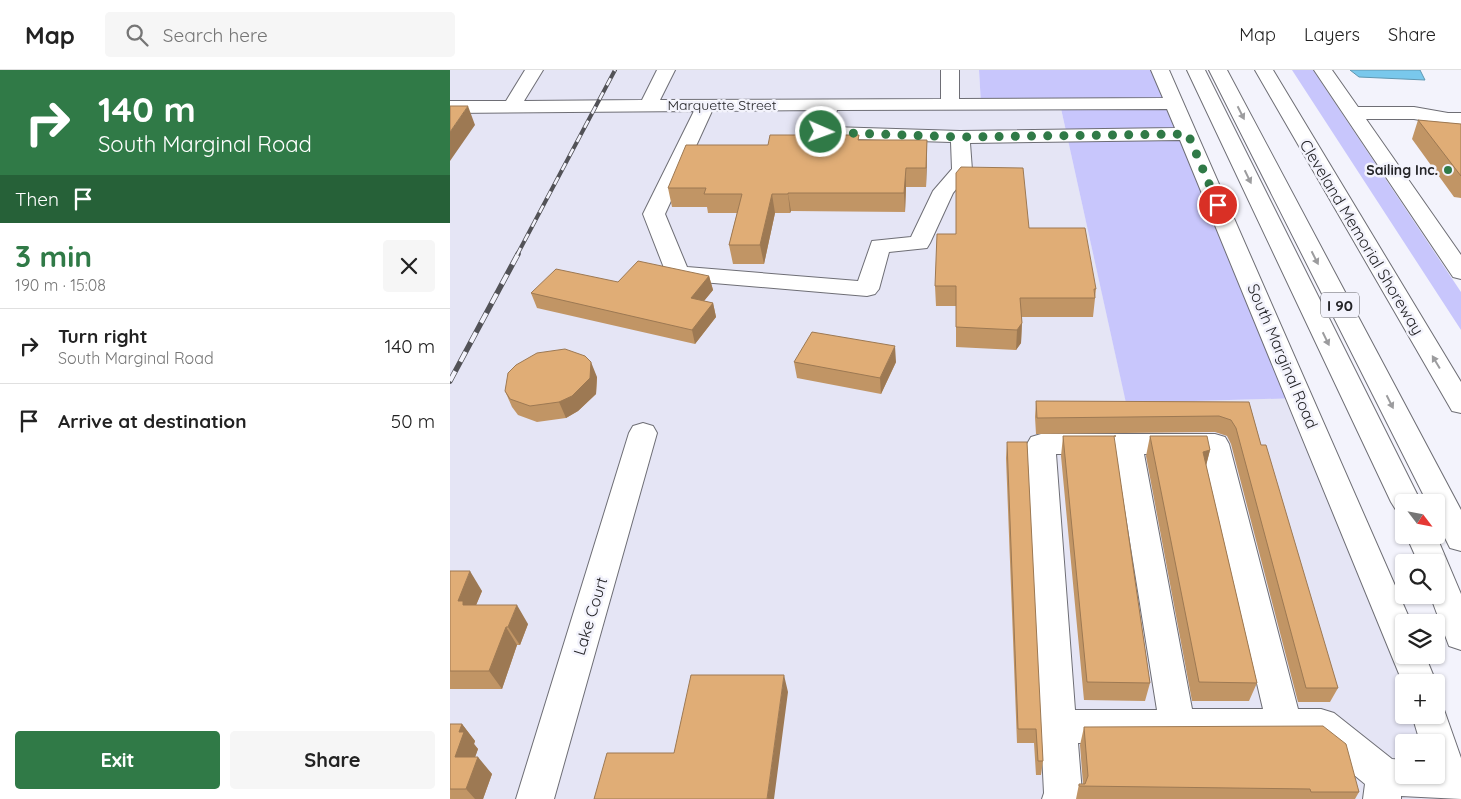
<!DOCTYPE html>
<meta charset="utf-8">
<style>
:root{--surface:#fff;--page:#f6f6f6;--text:#222;--muted:#767676;--line:#e0e0e0;--accent:#307a47}
body{margin:0;font-family:Quicksand,sans-serif;background:var(--page);color:var(--text);height:100vh;display:flex;flex-direction:column;font-size:19px;white-space:nowrap}
*{box-sizing:border-box;margin:0}
p{font-size:16px;color:var(--muted)}
.icon{flex:none;width:28px;height:28px;fill:none;stroke:currentColor;stroke-width:2;stroke-linecap:round;stroke-linejoin:round}
.map{position:relative;flex:1;overflow:hidden}
.side{display:flex;flex-direction:column;background:var(--surface);width:450px}
.side>*{flex:none}
.hud{background:#307a47;color:#fff;overflow:hidden}
.needle{width:32px;rotate:122deg}
.fabs{position:absolute;left:945px;top:424px;display:grid;gap:10px}
.fabs a{display:grid;place-items:center;width:50px;height:50px;border-radius:5px;background:var(--surface);box-shadow:0 1px 4px #0004;font-size:25px}
.pin{position:absolute;display:grid;place-items:center;width:42px;height:42px;color:#fff;margin:-21px;border:2px solid #fff;border-radius:50%;box-shadow:0 1px 5px #0007}
.me{position:absolute;width:55px;margin:-28px;rotate:92deg;stroke-linejoin:round;filter:drop-shadow(0 0 4px #0008)}
.turn{display:flex;align-items:center;gap:18px;height:105px;padding:0 15px;font-size:22px}
.turn .icon{width:65px;height:65px;stroke-width:2.5}
.turn b{display:block;font-size:35px;line-height:42px}
.then{display:flex;align-items:center;height:48px;padding:0 15px;background:#0003;gap:10px;font-size:19px}
.round{display:grid;place-items:center;flex:none;width:52px;height:52px;border-radius:5px;background:var(--page)}
.head{display:flex;align-items:center;justify-content:space-between;height:85px;padding:0 15px}
h1{font-size:30px;font-weight:700;line-height:38px;color:var(--accent)}
.cta{display:flex;gap:10px;margin-top:auto;padding:10px 15px}
.cta a{flex:1;height:58px;border-radius:5px;background:var(--accent);color:#fff;font-size:20px;font-weight:700;line-height:58px;text-align:center}
.cta a+a{background:var(--page);color:var(--text)}
ul{padding:0;list-style:none}
li{display:flex;align-items:center;gap:15px;height:75px;padding:0 15px;border-top:1px solid var(--line)}
li div{flex:1}
li b{display:block;font-size:19px}
li em{font-style:normal}
header{display:flex;align-items:center;gap:30px;box-sizing:border-box;height:70px;padding:0 25px;background:var(--surface);border-bottom:1px solid var(--line)}
header strong{font-size:24px}
nav{display:flex;gap:28px;margin-inline-start:auto;font-size:18px}
.search{width:350px;height:45px;background:var(--page);display:flex;align-items:center;gap:12px;box-sizing:border-box;padding:0 18px;border-radius:5px;color:var(--muted);font-size:19px}
main{display:flex;flex:1;min-height:0}
.map>svg:first-child{display:block}
.built{fill:#e5e5f5;fill-rule:evenodd}
.green{fill:#c8c6fc}
.water{fill:#79c8ec;stroke:#6097b1}
.lines{fill:none;stroke-linecap:round;stroke-linejoin:round}
.minor-casing{stroke:#6e6e75;stroke-width:2}
.highway-casing{stroke:#6e6e75;stroke-width:2}
.minor{fill:#fff;fill-rule:evenodd}
.highway{fill:#fff;fill-rule:evenodd}
.rail-far1-casing{stroke:#525257;stroke-width:4}
.rail-casing{stroke:#525257;stroke-width:5.5}
.rail-far1{stroke:#f3f3fc;stroke-width:2.5;stroke-dasharray:8;stroke-linecap:butt}
.rail{stroke:#f3f3fc;stroke-width:4;stroke-dasharray:11;stroke-linecap:butt}
.wall{fill:#c19565}
.shaded-wall{fill:#9d7953}
.building{fill:#e0ad76;stroke:#9d7953}
.oneway{fill:#9c9c9e}
.route{stroke:#307a47;stroke-width:9;stroke-dasharray:0 16.2}
.poi-dot{fill:#307a47;stroke:#f3f3fc;stroke-width:2}
.labels{text-anchor:middle;dominant-baseline:central;stroke-width:5;stroke-linejoin:round;paint-order:stroke}
.far-street-label{font-size:14px;fill:#242427;stroke:#f3f3fc}
.far-poi-label{font-size:14px;font-weight:bold;fill:#242427;stroke:#f3f3fc;text-anchor:end}
.shield{fill:#f3f3fc;stroke:#626267;stroke-width:1}
.shield-label{font-size:15px;font-weight:bold;fill:#242427}
.street-label{font-size:16px;fill:#242427;stroke:#f3f3fc}
</style>
<header>
<strong>Map</strong>
<div class="search"><svg class="icon" aria-label="search" viewBox="0 0 24 24"><circle cx="10" cy="10" r="6"/><path d="M15 15l6 6"/></svg>Search here</div>
<nav><a>Map</a><a>Layers</a><a>Share</a></nav>
</header>
<main>
<section class="side">
<div class="hud">
<div class="turn"><svg class="icon" aria-label="right" viewBox="0 0 24 24"><path d="M7 20v-9h11M14 6l5 5-5 5"/></svg><div><b>140 m</b>South Marginal Road</div></div>
<div class="then">Then<svg class="icon" aria-label="arrive" viewBox="0 0 24 24"><path d="M6 21V4h12l-3 4 3 4H6"/></svg></div>
</div>
<div class="head"><div><h1>3 min</h1><p>190 m · 15:08</p></div><a class="round"><svg class="icon" aria-label="close" viewBox="0 0 24 24"><path d="M6 6l12 12M18 6L6 18"/></svg></a></div>
<ul>
<li><svg class="icon" aria-label="right" viewBox="0 0 24 24"><path d="M7 20v-9h11M14 6l5 5-5 5"/></svg><div><b>Turn right</b><p>South Marginal Road</p></div><em>140 m</em></li>
<li><svg class="icon" aria-label="arrive" viewBox="0 0 24 24"><path d="M6 21V4h12l-3 4 3 4H6"/></svg><div><b>Arrive at destination</b></div><em>50 m</em></li>
</ul>
<div class="cta"><a>Exit</a><a>Share</a></div>
</section>
<div class="map">
<svg width="1011" height="729" viewBox="0 0 1011 729">
<rect width="100%" height="100%" fill="#f3f3fc"/>
<!-- built -->
<path class="built" d="M0 0H529L531 34H610L676 332 851 328 954 585H958L969 612H954V645H980L1005 729H0ZM954 672H986V705H954Z"/>
<!-- green -->
<path class="green" d="M529 0H710L851 328 676 333 610 34H531Z
M842 0H863L1011 222V260Z"/>
<!-- water -->
<path class="water" d="M900 0H970L975 10 909 7Z"/>
<g class="lines">
<!-- minor casing -->
<g class="minor-casing">
<path id="minor" d="M75 0H93L74 31 192 30 207 0H225L210 30 491 29V0H509V29L713 28 701 0H719L961 552H954V585H975L986 612H954V616L730 70 520 73 522 100 503 123 480 173 477 178 439 182 429 219 425 224 417 226 228 210 220 208 216 203 193 144 244 41 0 43V31H56ZM717 39 725 58 510 61 382 57 387 40ZM369 40 361 62 364 66 371 68 501 72 502 99 483 121 461 167 422 171 408 211 237 197 215 144 262 41Z
M864 0H882L908 37H964L998 43H1011V55H998L964 49H916L1011 185V209L1003 207Z
M193 353 203 356 207 363 104 729H66L179 363 183 356Z
M591 364H765L775 367 779 374 848 639H871L884 643 942 689 954 690V705H986V672H970L962 645H986V631L992 634 1011 688V729L951 726V729H913L915 714 864 672 628 673 632 723 630 729H592L594 723 577 374 581 367ZM606 384H666L707 640H625ZM694 384H753L813 639H742Z"/>
</g>
<!-- highway casing -->
<g class="highway-casing">
<path id="highway" d="M737 0H755L971 432H954V443L946 440 941 432Z
M759 0H777L1011 440V481L1000 478 986 450V432H977Z
M805 0H823L1011 312V343L1002 341Z
M956 465H986L1011 524V580L999 576 980 525H986V492H968Z"/>
</g>
<!-- minor -->
<use href="#minor" class="minor"/>
<!-- highway -->
<use href="#highway" class="highway"/>
<!-- rail-far1 casing -->
<g class="rail-far1-casing">
<path id="rail-far1" d="M67 185 165 0"/>
</g>
<!-- rail casing -->
<g class="rail-casing">
<path id="rail" d="M0 311 68 184"/>
</g>
<!-- rail-far1 -->
<use href="#rail-far1" class="rail-far1"/>
<!-- rail -->
<use href="#rail" class="rail"/>
</g>
<!-- wall -->
<path class="wall" d="M968 50 1011 54V128L1004 127 962 69Z
M409 65V70H477V88L476 117H456L455 142 341 141 340 143H325L314 194H283L279 175 287 143H258L257 137H222L218 118 318 75Z
M506 164 646 219 643 247H572L571 273 566 280 506 277V236H486L485 216Z
M259 206 263 220 254 231 263 233 266 247 245 274 87 238 81 223 168 212Z
M344 292H446L431 324 347 308Z
M147 307 146 324 128 341 116 348 87 352 68 345 62 337 55 321Z
M586 331 799 332 811 375 888 618 880 632H848L781 374 777 366 765 362 586 364 585 347Z
M613 366 665 374 700 613 695 631 634 630 611 386Z
M700 366 760 380 756 395 807 613 799 631H742L696 386Z
M557 372 593 691 591 705H586L584 673H567L556 388Z
M0 501 32 521 26 535 78 554 70 575H67L52 619H0Z
M0 654H12L25 671 24 674 28 679 25 687 42 704 33 729H0Z
M634 657 909 722 905 729H626L629 714H633L630 675Z"/>
<!-- shaded-wall -->
<path class="shaded-wall" d="M18 36 25 55 0 91V62Z
M477 70V88L476 117V98Z
M456 98V117L455 142 454 123Z
M338 123 341 141 340 143 338 124Z
M322 124 325 143 314 194 310 175Z
M259 206 263 220 244 243 241 228Z
M263 233 266 247 245 274 242 260Z
M572 253 571 273 566 280 567 260Z
M445 276 446 292 431 324 430 308Z
M141 292 147 307 146 324 128 341 116 348 109 332Z
M760 380 755 400 753 382Z
M20 501 32 521 22 545 8 531Z
M67 535 78 554 70 575 58 557Z
M56 557 67 575 52 619 39 601Z
M334 605 338 622 324 729H317Z
M12 654 25 671 24 674 28 679 19 704 5 687 9 662Z
M28 687 42 704 33 729H25L16 719Z"/>
<!-- building -->
<path class="building" d="M0 36H18L0 62Z
M968 50 1011 54V106Z
M320 65H409L408 70H477L476 98H456L454 123H338V124H322L310 175H279L292 124H254L256 118H218L236 75H318Z
M511 97 573 98 579 158H635L646 219H644L645 228H570L572 253 567 260 506 257V216H485L487 164H506V103Z
M188 191 259 206 241 228 263 233 242 260 81 223 106 199 168 212Z
M362 262 445 276 430 308 344 292Z
M115 279 135 286 141 292 140 308 122 326 109 332 80 336 60 329 55 321 58 303 66 295 87 283Z
M586 331 799 332 811 375H816L888 618H856L786 358 781 350 769 346 587 348Z
M613 366H666H664L700 613 637 612Z
M700 366H757L760 380 753 382 807 613 749 612Z
M557 372H577L593 691H588L586 659H568Z
M0 501H20L8 531H13V535H67L58 557H56L39 601H0Z
M241 605H334L317 729H144L157 683H224Z
M0 654H12L9 662H14L5 687H28L16 719H0Z
M873 656 896 674 909 722H861L860 719 629 716V714H635L638 706 634 657Z"/>
<!-- one-way arrows -->
<defs><path id="oneway-solid" d="M-6-.8H1V-3.2L6.5 0L1 3.2V.8H-6Z" transform="scale(1.25)"/></defs>
<g class="oneway">
<use href="#oneway-solid" transform="translate(791 43) rotate(63)"/>
<use href="#oneway-solid" transform="translate(798 107) rotate(64)"/>
<use href="#oneway-solid" transform="translate(865 188) rotate(63)"/>
<use href="#oneway-solid" transform="translate(876 269) rotate(64)"/>
<use href="#oneway-solid" transform="translate(986 292) rotate(-121)"/>
<use href="#oneway-solid" transform="translate(940 332) rotate(63)"/>
</g>
<g class="lines">
<!-- route -->
<path class="route" d="M371 62 510 67 738 64 768 135"/>
</g>
<!-- markers -->
<circle class="poi-dot" cx="998" cy="100" r="5"/>
<g class="labels">
<!-- far-street labels -->
<g class="far-street-label">
<text x="272" y="35">Marquette Street</text>
</g>
<!-- far-poi labels -->
<g class="far-poi-label">
<text x="988" y="100">Sailing Inc.</text>
</g>
<!-- shield labels -->
<rect class="shield" x="871" y="222.5" width="38" height="25" rx="4"/>
<g class="shield-label">
<text x="890" y="235">I 90</text>
</g>
<!-- street labels -->
<g class="street-label">
<text transform="translate(912 167) rotate(59)">Cleveland Memorial Shoreway</text>
<text transform="translate(833 286) rotate(67)">South Marginal Road</text>
<text transform="translate(140 546) rotate(-73)">Lake Court</text>
</g>
</g>
</svg>
<div class="fabs">
<a><svg class="needle" viewBox="-14 -14 28 28"><path d="M0-13l5 13h-10z" fill="#e53935"/><path d="M0 13l5-13h-10z" fill="#767676"/></svg></a>
<a><svg class="icon" aria-label="search" viewBox="0 0 24 24"><circle cx="10" cy="10" r="6"/><path d="M15 15l6 6"/></svg></a>
<a><svg class="icon" aria-label="layers" viewBox="0 0 24 24"><path d="M12 4l9 5-9 5-9-5zM3 14l9 5 9-5"/></svg></a>
<a>+</a>
<a>−</a>
</div>
<div class="pin" style="left:768px;top:135px;background:#d93025"><svg class="icon" aria-label="arrive" viewBox="0 0 24 24"><path d="M6 21V4h12l-3 4 3 4H6"/></svg></div>
<svg class="me" style="left:371px;top:62px" viewBox="-20 -20 40 40"><circle r="17" fill="#307a47" stroke="#fff" stroke-width="3"/><path d="M0-11L8 9 0 5-8 9z" fill="#fff"/></svg>
</div>
</main>
